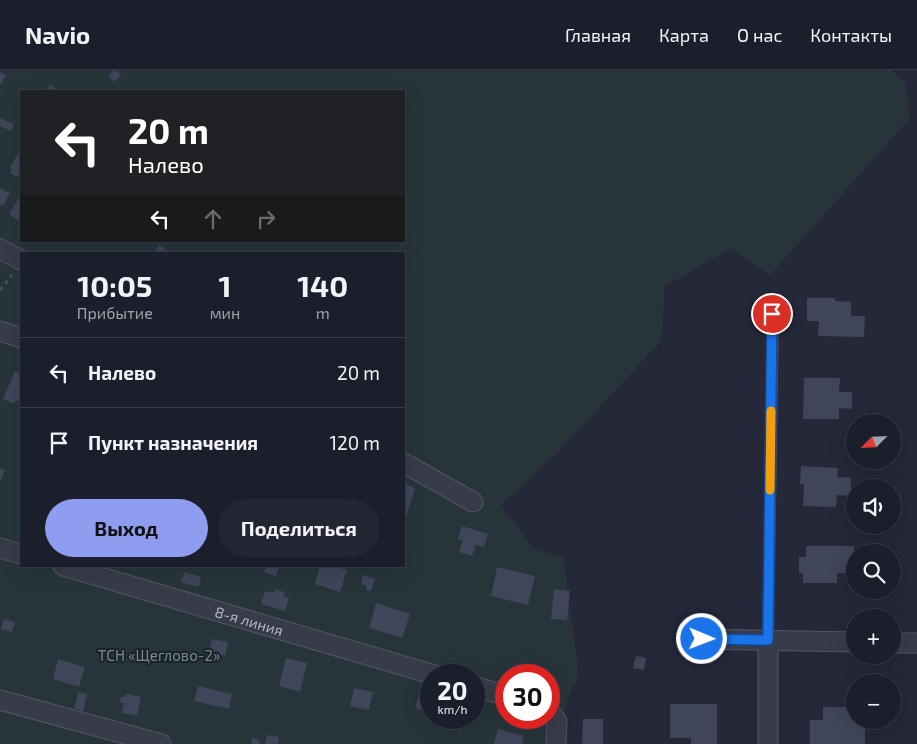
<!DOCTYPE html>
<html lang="ru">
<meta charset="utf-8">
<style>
:root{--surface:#1b1e2b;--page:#242733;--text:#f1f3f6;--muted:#a0a2a9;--line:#393c47;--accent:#8e9def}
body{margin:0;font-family:"Exo 2",sans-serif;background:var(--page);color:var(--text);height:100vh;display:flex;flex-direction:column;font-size:19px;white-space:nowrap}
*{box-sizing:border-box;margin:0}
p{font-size:16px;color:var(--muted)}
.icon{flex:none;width:28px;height:28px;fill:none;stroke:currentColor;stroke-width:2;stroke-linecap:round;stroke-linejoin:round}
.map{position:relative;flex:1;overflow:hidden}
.side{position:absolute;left:20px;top:182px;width:385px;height:315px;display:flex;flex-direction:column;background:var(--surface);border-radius:0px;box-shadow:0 5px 20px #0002,0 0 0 1px var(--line)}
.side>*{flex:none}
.top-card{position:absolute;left:20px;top:20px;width:385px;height:152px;border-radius:0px;box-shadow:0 5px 20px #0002,0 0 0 1px var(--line);background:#202124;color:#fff;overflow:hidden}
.needle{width:32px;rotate:246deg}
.fabs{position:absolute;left:846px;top:344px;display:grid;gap:10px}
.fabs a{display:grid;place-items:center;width:55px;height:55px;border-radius:50%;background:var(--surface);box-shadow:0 5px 20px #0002,0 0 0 1px var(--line);font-size:25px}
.speed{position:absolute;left:420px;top:594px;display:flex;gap:10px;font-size:25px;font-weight:700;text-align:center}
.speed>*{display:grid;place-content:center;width:65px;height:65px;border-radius:50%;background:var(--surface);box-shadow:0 5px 20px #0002,0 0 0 1px var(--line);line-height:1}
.speed small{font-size:12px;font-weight:400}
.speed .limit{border:8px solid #d22;background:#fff;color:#111}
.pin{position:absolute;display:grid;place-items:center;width:42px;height:42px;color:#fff;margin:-21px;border:2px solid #fff;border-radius:50%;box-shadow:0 1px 5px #0007}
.me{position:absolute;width:55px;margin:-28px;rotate:91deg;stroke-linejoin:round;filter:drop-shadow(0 0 4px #0008)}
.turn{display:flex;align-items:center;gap:18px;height:105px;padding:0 25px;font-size:22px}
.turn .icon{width:65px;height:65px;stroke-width:2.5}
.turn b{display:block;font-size:35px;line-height:42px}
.lanes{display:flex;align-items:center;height:48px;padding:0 25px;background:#0003;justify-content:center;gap:25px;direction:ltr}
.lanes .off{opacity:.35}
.eta{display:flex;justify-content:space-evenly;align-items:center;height:85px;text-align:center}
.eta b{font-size:30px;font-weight:700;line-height:35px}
.button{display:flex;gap:10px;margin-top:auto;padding:10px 25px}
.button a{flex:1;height:58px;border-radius:30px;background:var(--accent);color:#111;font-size:20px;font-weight:700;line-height:58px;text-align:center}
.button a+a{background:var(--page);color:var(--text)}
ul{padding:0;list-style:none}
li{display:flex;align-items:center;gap:15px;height:70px;padding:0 25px;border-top:1px solid var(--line)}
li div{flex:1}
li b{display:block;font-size:19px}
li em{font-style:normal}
header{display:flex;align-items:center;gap:30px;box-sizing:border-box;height:70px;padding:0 25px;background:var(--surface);border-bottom:1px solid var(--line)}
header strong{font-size:24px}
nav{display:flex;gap:28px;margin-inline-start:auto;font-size:18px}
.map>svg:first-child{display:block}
.green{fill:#27353b;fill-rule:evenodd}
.building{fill:#404559}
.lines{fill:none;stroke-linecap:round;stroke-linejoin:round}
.service-casing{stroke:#535664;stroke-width:12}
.minor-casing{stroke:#535664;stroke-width:21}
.path{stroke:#445057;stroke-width:3;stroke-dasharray:4 4;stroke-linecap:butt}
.service{stroke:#383b49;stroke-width:10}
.minor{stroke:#383b49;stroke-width:19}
.route-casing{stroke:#114b97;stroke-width:12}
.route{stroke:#1a73e8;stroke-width:9}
.slow{stroke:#f59e0b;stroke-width:9}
.labels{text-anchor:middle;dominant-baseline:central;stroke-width:4;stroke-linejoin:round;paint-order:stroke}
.street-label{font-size:15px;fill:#b3b6c5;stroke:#1d202e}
.park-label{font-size:15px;fill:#6c947f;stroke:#1d202e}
</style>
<header>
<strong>Navio</strong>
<nav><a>Главная</a><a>Карта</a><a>О нас</a><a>Контакты</a></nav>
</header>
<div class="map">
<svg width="917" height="674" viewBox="0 0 917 674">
<rect width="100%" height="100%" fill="#242839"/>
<!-- green -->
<path class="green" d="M0 0H891L905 12 910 48 770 205 732 178 665 216 661 271 558 382 501 435 534 479 563 487 579 605 566 632 564 674H0ZM21 21H404V171H21ZM21 184H404V496H21ZM431 605H474V648H431ZM506 605H549V648H506Z"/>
<!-- building -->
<path class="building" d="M114 0 121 4 115 12 108 7Z
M0 2 6 5 1 14 0 13Z
M50 15 59 21H46Z
M0 48 14 54 11 61 0 56Z
M21 78V104L19 103 17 107 10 103 12 99 10 98Z
M0 118 10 123 3 136 0 134Z
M19 128 21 130V144L18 150 9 144Z
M159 175 169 182 168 184H154Z
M807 228H835V231L851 232V246H865L864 267 818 266 819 251H807Z
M15 301 21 304V332L16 330 14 334 3 329Z
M804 308H840L839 322H852V339L839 338V349H803Z
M801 396 838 398 837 407 851 408V426L837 425 836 437 803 436 804 414H800Z
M0 398 5 400 0 412Z
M404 414 415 418 406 447 404 446Z
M462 456 488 464 484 477 476 475 472 486 459 482 463 470 458 469Z
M806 476H854V503H837V513H803V503H799V487H806Z
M266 496H279L276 506 264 502Z
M320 496H333L347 500 340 522 315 514Z
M497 497 535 506 528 535 491 526Z
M184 502 201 507 199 517 181 512Z
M363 505 375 509 371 521 366 520 367 516 361 514Z
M275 519 284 522 283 526 289 528 285 541 261 534 265 521 274 523Z
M554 519 570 521 567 550 551 549Z
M376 533 410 544 402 568 369 558Z
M4 549 15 552 12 562 1 559Z
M212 569 228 572 225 586 219 585 218 591 208 589Z
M636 586 646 588 644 600 633 598Z
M286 588 307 593 300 622 279 616Z
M58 589 85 597 79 617 53 609Z
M198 616 232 624 229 639 194 631Z
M354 618 373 622 369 640 350 636Z
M421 620 431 623 427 642 415 638Z
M79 622 87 624 83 641 74 638Z
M126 624 141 627 137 646 122 643 124 633H120L121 627H125Z
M670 634H717V674H691V668H670Z
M823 637H855V650H865V674H810V650H823Z
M583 649H603V674H582Z
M498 659 524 666 522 674H494Z
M267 665 279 667 278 674H265Z
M252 668 260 670 259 674H251Z"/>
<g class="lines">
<!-- service casing -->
<g class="service-casing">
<path id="service" d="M768 570 773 244"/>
</g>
<!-- minor casing -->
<g class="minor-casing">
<g id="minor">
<path d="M0 179 21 190"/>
<path d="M0 261 21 268"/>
<path d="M404 393 473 432"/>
<path d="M0 478 21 484"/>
<path id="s1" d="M63 496 435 605"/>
<path d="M702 569 855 572"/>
<path d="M892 573H917"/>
<path d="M474 616 506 626"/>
<path d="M0 630 161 674"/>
<path d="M549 641 557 652 556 674"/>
<path d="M768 674V570"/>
</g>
</g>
<!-- path -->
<path class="path" d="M0 220 12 205"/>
<!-- service -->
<use href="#service" class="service"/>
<!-- minor -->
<use href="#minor" class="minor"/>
</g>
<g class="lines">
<!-- route casing -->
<g class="route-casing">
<path id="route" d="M702 569 768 570 772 244"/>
</g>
<!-- route -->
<use href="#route" class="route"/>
<!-- slow -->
<path class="slow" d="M770 420 771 341"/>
</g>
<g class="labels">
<!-- street labels -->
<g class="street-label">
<text stroke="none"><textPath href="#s1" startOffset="194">8-я линия</textPath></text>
</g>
<!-- park labels -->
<g class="park-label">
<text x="159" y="585">ТСН «Щеглово-2»</text>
</g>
</g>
</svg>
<div class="fabs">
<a><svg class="needle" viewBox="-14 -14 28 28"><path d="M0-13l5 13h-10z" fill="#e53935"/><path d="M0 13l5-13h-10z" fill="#a0a2a9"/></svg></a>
<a><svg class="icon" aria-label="sound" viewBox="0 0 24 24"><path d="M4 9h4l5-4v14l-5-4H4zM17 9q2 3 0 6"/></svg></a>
<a><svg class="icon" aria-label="search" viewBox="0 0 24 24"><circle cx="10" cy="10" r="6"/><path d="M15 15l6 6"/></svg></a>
<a>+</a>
<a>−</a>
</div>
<div class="speed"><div>20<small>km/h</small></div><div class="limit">30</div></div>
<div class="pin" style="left:772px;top:244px;background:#d93025"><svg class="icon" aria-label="arrive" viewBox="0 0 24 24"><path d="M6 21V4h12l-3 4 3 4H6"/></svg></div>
<svg class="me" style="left:702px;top:569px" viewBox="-20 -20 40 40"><circle r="17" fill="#1a73e8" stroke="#fff" stroke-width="3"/><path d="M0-11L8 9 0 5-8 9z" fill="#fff"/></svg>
<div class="top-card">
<div class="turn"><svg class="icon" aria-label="left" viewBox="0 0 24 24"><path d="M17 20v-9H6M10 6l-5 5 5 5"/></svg><div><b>20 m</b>Налево</div></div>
<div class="lanes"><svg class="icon" aria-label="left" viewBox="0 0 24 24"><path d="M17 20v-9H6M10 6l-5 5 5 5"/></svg><svg class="icon off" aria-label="ahead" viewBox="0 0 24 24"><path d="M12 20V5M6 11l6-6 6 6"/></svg><svg class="icon off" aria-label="right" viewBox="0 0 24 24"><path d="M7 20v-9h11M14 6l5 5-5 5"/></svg></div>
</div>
<section class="side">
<div class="eta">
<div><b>10:05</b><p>Прибытие</p></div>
<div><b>1</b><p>мин</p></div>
<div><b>140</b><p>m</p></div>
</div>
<ul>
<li><svg class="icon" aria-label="left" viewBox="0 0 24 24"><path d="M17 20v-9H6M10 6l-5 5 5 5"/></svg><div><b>Налево</b></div><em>20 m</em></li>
<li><svg class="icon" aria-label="arrive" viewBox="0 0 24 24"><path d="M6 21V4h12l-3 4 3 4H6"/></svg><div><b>Пункт назначения</b></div><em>120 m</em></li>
</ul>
<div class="button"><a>Выход</a><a>Поделиться</a></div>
</section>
</div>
